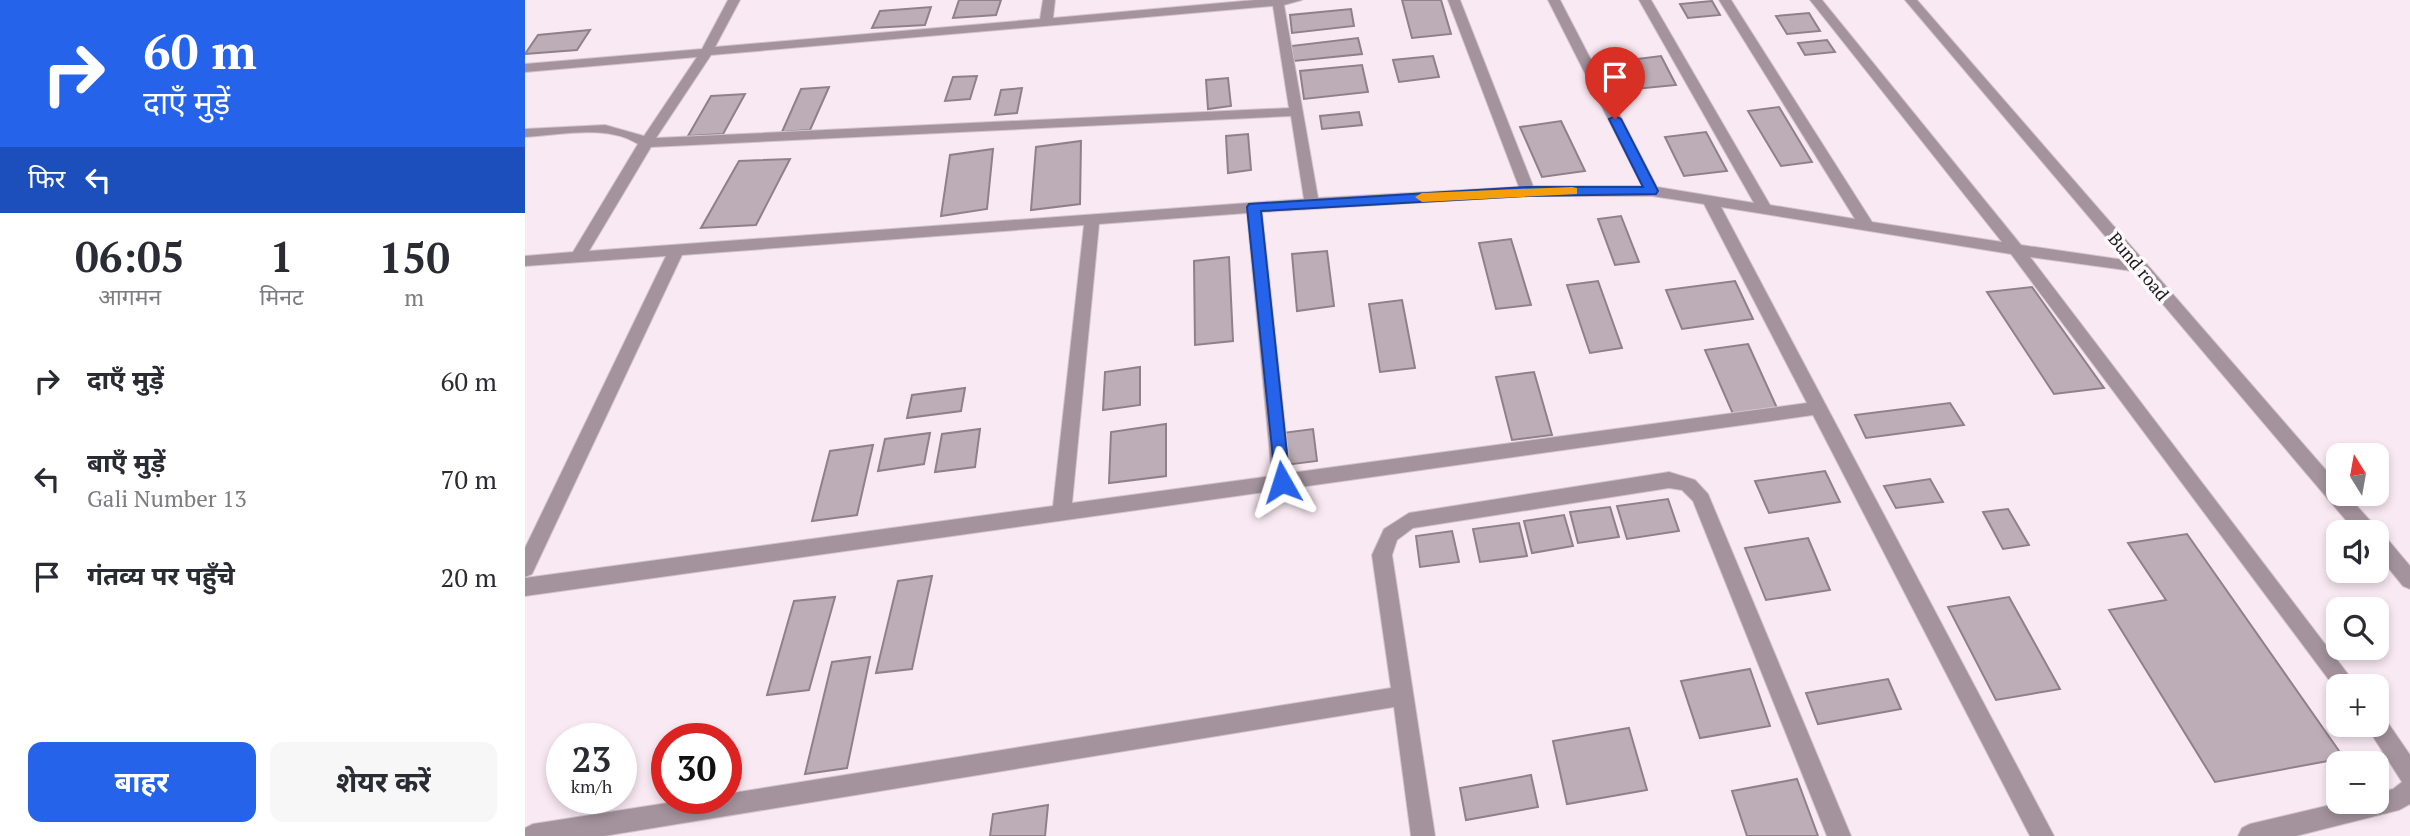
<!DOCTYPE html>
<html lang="hi">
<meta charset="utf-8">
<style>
:root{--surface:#fff;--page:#f7f7f7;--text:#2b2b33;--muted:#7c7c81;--accent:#2563eb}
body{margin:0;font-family:"PT Serif","Noto Sans Devanagari",serif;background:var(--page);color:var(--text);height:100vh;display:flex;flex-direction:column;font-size:26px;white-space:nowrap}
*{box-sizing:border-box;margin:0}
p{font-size:23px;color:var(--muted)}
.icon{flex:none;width:38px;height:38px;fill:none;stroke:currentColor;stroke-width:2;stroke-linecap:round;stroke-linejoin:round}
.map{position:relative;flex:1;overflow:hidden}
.panel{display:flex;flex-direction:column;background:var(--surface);width:525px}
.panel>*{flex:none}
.hud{background:#2563eb;color:#fff;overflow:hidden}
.needle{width:46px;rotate:349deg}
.controls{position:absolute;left:1801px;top:443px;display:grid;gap:14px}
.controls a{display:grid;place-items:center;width:63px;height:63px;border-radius:14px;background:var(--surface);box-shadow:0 4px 10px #0003;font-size:35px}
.speed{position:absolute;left:21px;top:723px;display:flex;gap:14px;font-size:35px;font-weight:700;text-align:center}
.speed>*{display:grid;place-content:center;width:91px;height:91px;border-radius:50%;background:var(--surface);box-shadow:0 4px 10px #0003;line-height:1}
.speed small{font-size:18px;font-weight:400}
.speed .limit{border:10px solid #d22;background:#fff;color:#111}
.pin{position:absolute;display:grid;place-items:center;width:60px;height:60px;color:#fff;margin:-72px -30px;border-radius:50% 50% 50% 0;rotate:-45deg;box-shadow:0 0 7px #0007}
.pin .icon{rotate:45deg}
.me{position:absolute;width:77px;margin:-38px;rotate:354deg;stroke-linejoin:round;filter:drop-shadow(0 0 5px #0008)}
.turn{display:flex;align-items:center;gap:24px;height:147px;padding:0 28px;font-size:32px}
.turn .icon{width:91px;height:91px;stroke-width:2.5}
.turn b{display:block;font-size:49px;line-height:60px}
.then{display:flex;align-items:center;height:66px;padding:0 28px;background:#0003;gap:14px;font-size:26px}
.eta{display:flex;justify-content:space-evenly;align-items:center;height:119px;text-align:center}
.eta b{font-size:42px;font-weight:700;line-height:49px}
.primary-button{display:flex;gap:14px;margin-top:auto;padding:14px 28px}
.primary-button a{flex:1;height:80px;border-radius:14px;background:var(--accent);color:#fff;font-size:28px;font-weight:700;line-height:80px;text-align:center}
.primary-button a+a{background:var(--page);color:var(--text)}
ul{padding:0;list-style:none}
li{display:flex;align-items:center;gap:21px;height:98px;padding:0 28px}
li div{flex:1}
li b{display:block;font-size:26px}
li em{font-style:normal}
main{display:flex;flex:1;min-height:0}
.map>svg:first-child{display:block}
.building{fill:#bcadb6;stroke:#8f8189;stroke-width:2}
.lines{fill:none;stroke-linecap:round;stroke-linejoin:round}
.minor-casing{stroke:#d2c4cc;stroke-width:2}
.tertiary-casing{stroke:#d2c4cc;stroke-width:2}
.minor{fill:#a4939d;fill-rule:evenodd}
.tertiary{fill:#a4939d;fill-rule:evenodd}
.route{fill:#2563eb;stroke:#184099;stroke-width:2}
.slow{fill:#f59e0b}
.labels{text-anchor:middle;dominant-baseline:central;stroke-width:7;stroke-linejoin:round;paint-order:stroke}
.street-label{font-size:18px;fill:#201a1d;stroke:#fefafc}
</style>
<main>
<section class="panel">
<div class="hud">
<div class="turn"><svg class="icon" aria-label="right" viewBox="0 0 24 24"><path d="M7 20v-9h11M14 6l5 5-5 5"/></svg><div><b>60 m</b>दाएँ मुड़ें</div></div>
<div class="then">फिर<svg class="icon" aria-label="left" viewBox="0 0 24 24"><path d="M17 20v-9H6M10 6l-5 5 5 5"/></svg></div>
</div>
<div class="eta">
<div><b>06:05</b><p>आगमन</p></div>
<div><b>1</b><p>मिनट</p></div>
<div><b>150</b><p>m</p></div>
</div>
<ul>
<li><svg class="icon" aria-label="right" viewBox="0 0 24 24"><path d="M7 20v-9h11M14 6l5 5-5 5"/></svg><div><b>दाएँ मुड़ें</b></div><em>60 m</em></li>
<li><svg class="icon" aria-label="left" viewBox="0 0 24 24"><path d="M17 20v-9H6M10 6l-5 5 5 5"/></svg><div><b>बाएँ मुड़ें</b><p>Gali Number 13</p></div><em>70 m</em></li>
<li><svg class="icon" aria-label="arrive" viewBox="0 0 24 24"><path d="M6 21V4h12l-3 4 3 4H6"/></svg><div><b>गंतव्य पर पहुँचे</b></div><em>20 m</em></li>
</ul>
<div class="primary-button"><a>बाहर</a><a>शेयर करें</a></div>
</section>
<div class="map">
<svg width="1885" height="836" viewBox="0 0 1885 836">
<rect width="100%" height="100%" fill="#f9e9f2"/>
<!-- building -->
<path class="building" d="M434 0H476L471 15 428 18Z
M877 0H916L926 34 887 38Z
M1187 1 1195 15 1163 18 1155 4Z
M406 7 400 25 347 28 355 11Z
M826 9 829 26 767 33 765 15Z
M1284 13 1295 31 1262 34 1251 16Z
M65 30 52 50 0 54 13 35Z
M833 38 837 54 769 61 766 46Z
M1302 40 1310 52 1280 55 1273 43Z
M908 56 914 77 874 82 868 60Z
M1136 56 1151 85 1110 89 1096 61Z
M837 65 843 92 779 99 775 71Z
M452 76 445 99 420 101 428 77Z
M703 78 706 106 683 109 681 80Z
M304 87 285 130 257 132 276 89Z
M497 88 492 113 470 115 476 90Z
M220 94 198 134 163 136 186 96Z
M1254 107 1287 162 1256 166 1223 111Z
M834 112 837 125 797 129 795 116Z
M1036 121 1060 171 1017 177 995 127Z
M1181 132 1202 171 1159 176 1140 137Z
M723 134 726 170 703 173 701 136Z
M556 141 555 204 506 210 511 147Z
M468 149 462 209 416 216 425 155Z
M265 159 231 225 176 228 214 161Z
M1096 216 1114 262 1090 265 1073 219Z
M986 239 1006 305 971 309 954 243Z
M802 251 809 306 772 311 767 254Z
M704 257 708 341 670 345 669 261Z
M1073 281 1097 348 1065 353 1042 285Z
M1210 281 1228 319 1157 329 1141 290Z
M1507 287 1579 388 1529 394 1462 292Z
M877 300 890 368 855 372 844 304Z
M1223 344 1252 408 1208 414 1180 350Z
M615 367V405L578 410 580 372Z
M1009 372 1027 435 987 440 971 377Z
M440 388 436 411 382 418 387 395Z
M1425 403 1439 425 1341 438 1330 415Z
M641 424V476L584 483 586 432Z
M455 429 450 467 410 472 417 434Z
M788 429 792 461 760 465 757 433Z
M405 433 399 464 353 471 360 439Z
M348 445 332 515 287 521 305 451Z
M1300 471 1315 502 1244 513 1230 481Z
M1405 479 1418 502 1371 508 1359 486Z
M1143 499 1154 531 1102 539 1092 506Z
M1085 507 1094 537 1053 543 1045 512Z
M1483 509 1504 545 1478 549 1458 512Z
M1039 515 1048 546 1007 553 999 521Z
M994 523 1002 556 955 562 948 529Z
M927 531 934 562 895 567 891 536Z
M1662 534 1819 758 1690 782 1584 610 1641 600 1603 543Z
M1283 538 1305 590 1241 600 1220 548Z
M407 576 387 669 351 673 373 581Z
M310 597 284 690 242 695 269 601Z
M1484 597 1535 689 1471 700 1423 607Z
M345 657 322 768 280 774 307 662Z
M1225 669 1245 726 1175 738 1156 681Z
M1363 679 1376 709 1293 724 1281 693Z
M1104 728 1122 790 1042 804 1028 741Z
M1006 775 1013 807 941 820 935 788Z
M1272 779 1293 836H1222L1207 791Z
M523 805 520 836H465L468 814Z"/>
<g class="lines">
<!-- minor casing -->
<g class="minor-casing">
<path id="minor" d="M203 0H215L190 47 515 19 518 0H530L528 18 730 0H777L759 5 793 198 994 187 923 0H935L1008 186H1117L1023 0H1035L1132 187 1229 203 1114 0H1126L1245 205 1330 219 1194 0H1206L1347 222 1477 242 1285 0H1297L1496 245 1620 263 1623 267 1620 271 1615 272 1505 257 1832 686H1813V692L1486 254 1196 207 1529 836H1505L1288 415 0 596V578L528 506 559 225 157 255 7 574 0 577V548L141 256 0 266V256L48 252 113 144C82 124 35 135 0 137V129L80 125 119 136 172 57 0 72V64L177 49ZM748 6 764 108 131 138 186 55ZM766 116 779 199 64 251 126 147ZM1003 196H1127L1179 204 1282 403 765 473 737 212ZM722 213 747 476 547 503 574 224Z
M1144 472 1170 480 1183 494 1326 836H1302L1168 501 1157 490 1144 488 888 528 872 540 867 555 910 836H886L869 707 79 836H0V828L8 824 174 798H201V794L866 688 847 555 859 529 884 513Z
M1852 714 1859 717 1885 755V804L1874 810 1771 836H1713L1717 828 1725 824 1818 802H1852V793L1868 789 1877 782 1840 724H1852Z"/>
</g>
<!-- tertiary casing -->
<g class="tertiary-casing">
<path id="tertiary" d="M1380 0H1392L1813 484V494H1821L1850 526 1852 533 1859 535 1885 566V589L1878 586 1852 554V532H1831Z"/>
</g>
<!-- minor -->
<use href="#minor" class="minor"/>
<!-- tertiary -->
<use href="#tertiary" class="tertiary"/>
</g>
<!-- route -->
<path class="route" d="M1090 116 1096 119 1133 191 1131 194 1003 196 736 211 765 482 763 487H751L722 207 724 204 1003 187H1118L1084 119Z"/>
<!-- slow -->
<path class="slow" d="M1047 187 1052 188V194L897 202 890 197 897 193Z"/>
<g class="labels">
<!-- street labels -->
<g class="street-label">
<text transform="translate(1614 266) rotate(50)">Bund road</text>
</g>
</g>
</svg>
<div class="controls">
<a><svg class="needle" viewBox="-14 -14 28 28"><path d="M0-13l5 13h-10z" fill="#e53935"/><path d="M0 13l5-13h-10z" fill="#7c7c81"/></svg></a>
<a><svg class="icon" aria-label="sound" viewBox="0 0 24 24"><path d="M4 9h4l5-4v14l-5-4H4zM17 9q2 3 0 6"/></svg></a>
<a><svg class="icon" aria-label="search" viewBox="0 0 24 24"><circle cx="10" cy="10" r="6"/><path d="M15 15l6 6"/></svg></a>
<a>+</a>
<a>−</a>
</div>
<div class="speed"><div>23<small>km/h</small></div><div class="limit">30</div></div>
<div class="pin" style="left:1090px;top:119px;background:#d93025"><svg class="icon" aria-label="arrive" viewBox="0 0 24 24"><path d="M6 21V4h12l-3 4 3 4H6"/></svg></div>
<svg class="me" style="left:757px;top:482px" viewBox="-20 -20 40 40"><path d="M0-17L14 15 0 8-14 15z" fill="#2563eb" stroke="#fff" stroke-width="4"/></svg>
</div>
</main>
